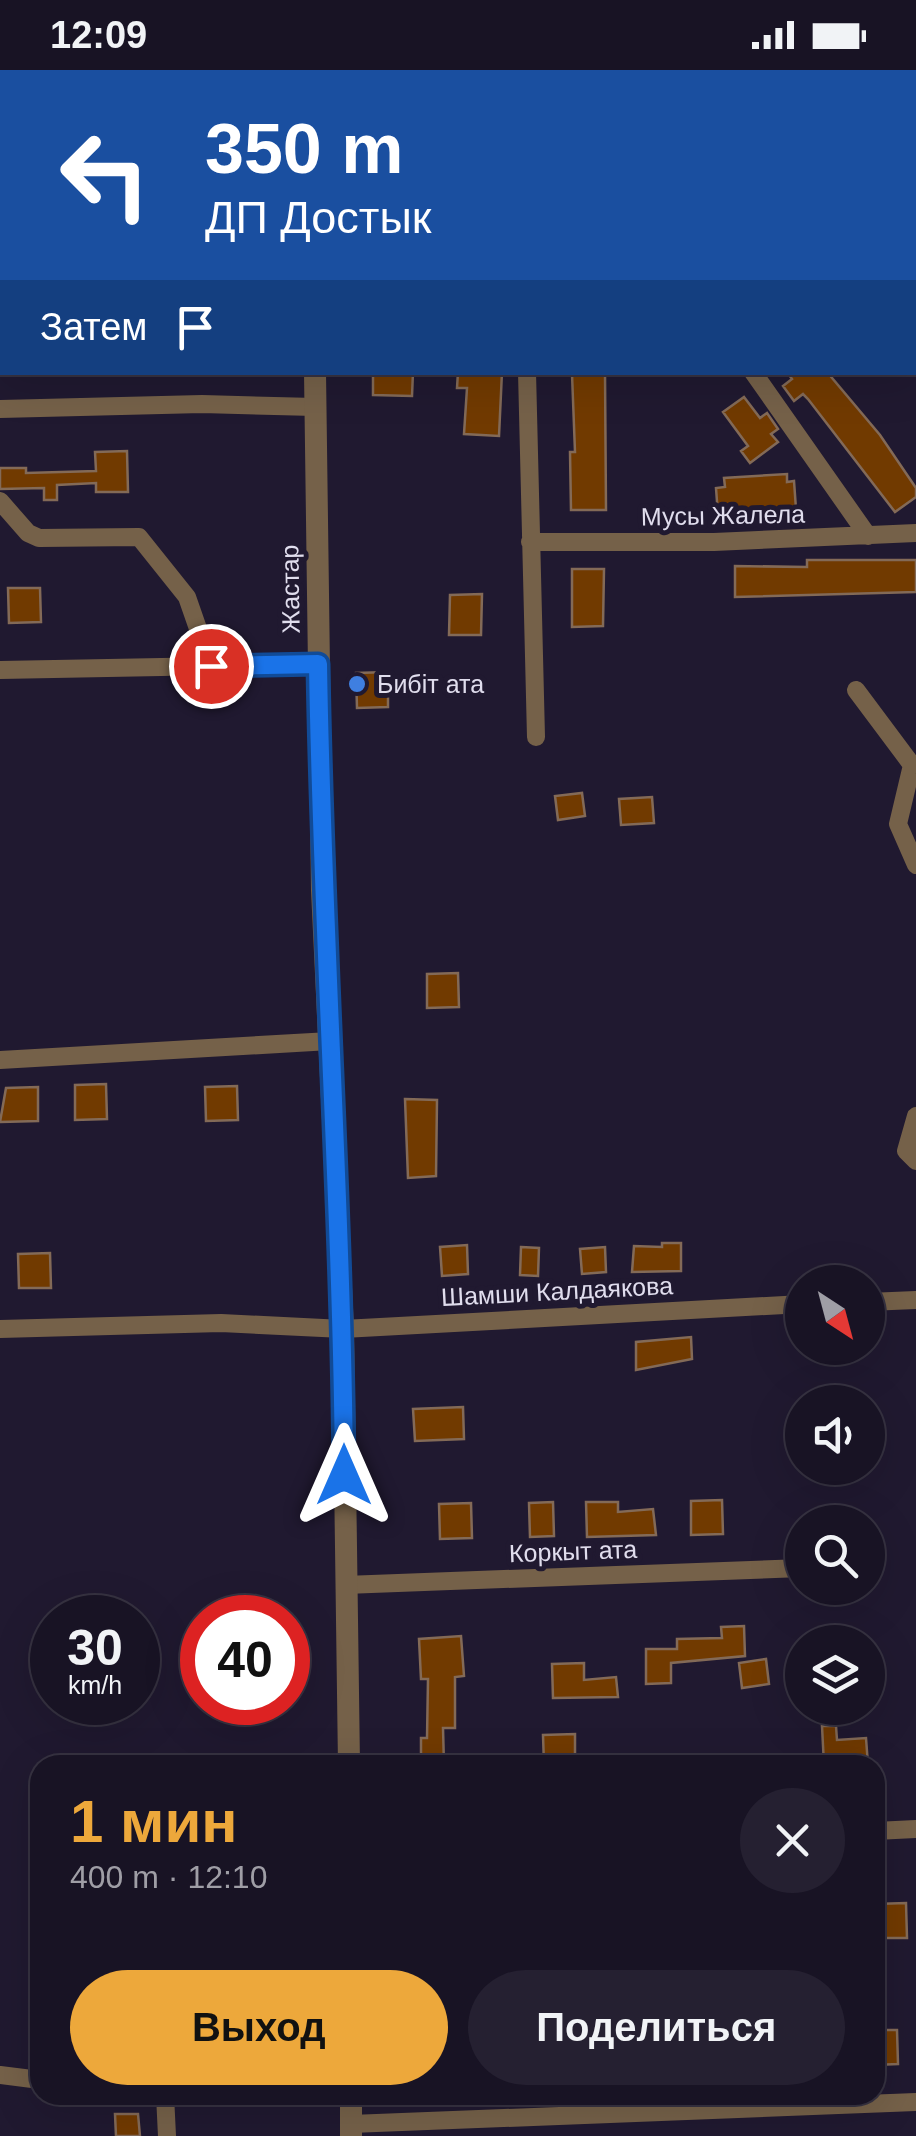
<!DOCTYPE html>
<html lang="ru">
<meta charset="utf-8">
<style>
:root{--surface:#181324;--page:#252031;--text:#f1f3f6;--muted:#9f9ea6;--line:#363241;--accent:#eda83b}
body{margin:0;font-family:Arial,sans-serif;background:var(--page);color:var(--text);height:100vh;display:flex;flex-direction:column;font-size:38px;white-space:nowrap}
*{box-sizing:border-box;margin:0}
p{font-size:32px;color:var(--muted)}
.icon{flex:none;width:55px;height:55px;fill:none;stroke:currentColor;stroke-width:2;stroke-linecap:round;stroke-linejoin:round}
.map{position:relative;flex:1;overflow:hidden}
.panel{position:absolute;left:30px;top:1685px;width:855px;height:350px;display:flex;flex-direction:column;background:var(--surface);border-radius:30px;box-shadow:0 10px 40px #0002,0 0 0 2px var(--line)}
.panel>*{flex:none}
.top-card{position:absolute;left:0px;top:0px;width:918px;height:305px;box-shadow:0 10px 40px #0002,0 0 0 2px var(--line);background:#1a4fa0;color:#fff;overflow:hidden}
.needle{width:65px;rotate:144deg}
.tools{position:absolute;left:785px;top:1195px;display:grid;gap:20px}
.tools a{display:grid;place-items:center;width:100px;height:100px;border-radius:50%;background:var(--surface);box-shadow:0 10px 40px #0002,0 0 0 2px var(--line);font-size:50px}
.speed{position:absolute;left:30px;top:1525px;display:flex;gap:20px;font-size:50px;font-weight:700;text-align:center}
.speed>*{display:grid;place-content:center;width:130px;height:130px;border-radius:50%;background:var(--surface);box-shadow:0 10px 40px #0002,0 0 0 2px var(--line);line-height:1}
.speed small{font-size:25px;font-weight:400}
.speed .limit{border:15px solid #d22;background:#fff;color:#111}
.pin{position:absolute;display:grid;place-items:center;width:85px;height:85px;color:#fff;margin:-42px;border:5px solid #fff;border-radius:50%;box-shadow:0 2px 10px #0007}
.me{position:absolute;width:110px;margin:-55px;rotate:0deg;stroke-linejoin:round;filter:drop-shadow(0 0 8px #0008)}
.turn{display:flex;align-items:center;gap:35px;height:210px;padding:0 40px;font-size:45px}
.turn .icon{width:130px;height:130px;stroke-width:2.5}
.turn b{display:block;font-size:70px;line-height:85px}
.then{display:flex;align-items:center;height:95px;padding:0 40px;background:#0003;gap:20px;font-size:38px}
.round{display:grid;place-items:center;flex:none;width:105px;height:105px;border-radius:52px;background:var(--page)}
.headline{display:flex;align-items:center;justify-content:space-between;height:170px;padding:0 40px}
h1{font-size:60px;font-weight:700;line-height:75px;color:var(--accent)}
.primary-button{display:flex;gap:20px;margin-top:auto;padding:20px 40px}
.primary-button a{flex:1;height:115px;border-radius:60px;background:var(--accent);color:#111;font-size:40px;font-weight:700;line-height:115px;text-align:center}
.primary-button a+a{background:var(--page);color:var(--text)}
.status{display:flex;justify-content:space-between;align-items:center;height:70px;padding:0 50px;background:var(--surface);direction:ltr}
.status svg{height:28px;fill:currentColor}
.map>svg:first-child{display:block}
.building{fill:#713a00;stroke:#836a57;stroke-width:2.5}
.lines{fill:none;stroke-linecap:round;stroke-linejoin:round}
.minor{stroke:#756149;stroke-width:18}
.tertiary{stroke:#756149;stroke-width:22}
.route-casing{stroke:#114b97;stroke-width:25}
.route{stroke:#1a73e8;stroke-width:18}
.shop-dot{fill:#3f7fe0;stroke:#201930;stroke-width:4}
.labels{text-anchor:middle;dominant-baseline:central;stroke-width:10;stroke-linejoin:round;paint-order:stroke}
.street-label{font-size:25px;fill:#e0dded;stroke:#201930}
.poi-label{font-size:25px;fill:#e0dded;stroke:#201930;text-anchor:start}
</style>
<div class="status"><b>12:09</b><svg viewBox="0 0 49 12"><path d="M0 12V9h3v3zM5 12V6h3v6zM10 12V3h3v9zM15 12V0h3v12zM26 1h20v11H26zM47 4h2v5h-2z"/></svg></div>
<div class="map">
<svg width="916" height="2066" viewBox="0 0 916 2066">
<rect width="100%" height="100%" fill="#201930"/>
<!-- building -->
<path class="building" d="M373 302H413L412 326 373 325Z
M458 302H502L499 366 464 364 467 318H457Z
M598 302H605L606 440H571L570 382H575L572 304Z
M787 302H827L880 365 916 418V427L895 442 808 329 803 324 794 331 783 316 792 309Z
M744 327 760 348 767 343 778 359 771 364 778 372 750 393 741 381 748 376 723 342Z
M127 381 128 422H96V413L57 415V430H44V418L0 419V398H26V403L96 401 95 382Z
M787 404V412L794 411 796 439 718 445 716 418 725 417 724 408Z
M807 490H916V522L735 527V496L807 497Z
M572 499H604L603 556 572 557Z
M8 518H40L41 552 9 553Z
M482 524 481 565H449L450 525Z
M388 602V637L357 638 356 603Z
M582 723 585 746 558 750 555 726Z
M652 727 654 753 621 755 619 729Z
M458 903 459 937 427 938V904Z
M106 1014 107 1049 75 1050V1015Z
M237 1016 238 1050 206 1051 205 1017Z
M38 1017V1051L0 1052 6 1018Z
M405 1029 437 1030 436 1106 408 1108Z
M662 1173H681V1201L632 1202 634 1176 662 1177Z
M467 1175 468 1204 442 1206 440 1177Z
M521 1177 539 1178 538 1206 520 1205Z
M605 1177 606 1202 582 1204 580 1179Z
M50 1183 51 1218H19L18 1184Z
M691 1267 692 1289 636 1300V1272Z
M463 1337 464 1369 415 1371 413 1339Z
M722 1430 723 1464 691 1465V1431Z
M553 1432 554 1466 530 1467 529 1433Z
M586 1432H618V1442L653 1439 656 1465 587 1467Z
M471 1433 472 1468 440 1469 439 1434Z
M744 1556 745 1586 671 1593V1613L646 1614V1579H677V1569L722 1568 721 1557Z
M461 1566 464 1606 455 1607V1658H443L444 1695H421V1668H427L428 1609H421L419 1569Z
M766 1589 769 1614 742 1618 739 1593Z
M584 1593V1610L616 1607 618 1627 553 1628 552 1594Z
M822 1656H836L837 1670 866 1668 868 1695H824Z
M575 1664V1695H544L543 1665Z
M906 1833 907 1868H875V1834Z
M875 1960H897L898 1994 875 1995Z
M115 2044H138L140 2066H116Z"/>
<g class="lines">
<!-- minor -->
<path class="minor" d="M755 0 757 2
M576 2 579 0
M915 60 916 59
M0 68H2
M915 220 916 221
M527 302 536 667
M753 302 868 466
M0 339 202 334 315 337
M0 431 28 463 39 468 139 467 187 527 211 596
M530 472H714L916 463
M0 600 318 594
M856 620 912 695
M912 695 898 754 916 795
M0 990 330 971
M916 1046 906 1081 916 1091
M868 1232 916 1230
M0 1259 221 1253 343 1259 802 1234
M345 1515 802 1498
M875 1761 916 1759
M0 2005 40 2010
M165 2025 167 2066
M351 2054 916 2032"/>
<!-- tertiary -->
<path class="tertiary" d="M309 0V2
M315 302 322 820 343 1259 349 1695
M351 2066V2025"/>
</g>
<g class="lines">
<!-- route casing -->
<g class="route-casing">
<path id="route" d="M211 596 318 594C322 865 342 1135 344 1405"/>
</g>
<!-- route -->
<use href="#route" class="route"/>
</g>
<!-- markers -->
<circle class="shop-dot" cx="357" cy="614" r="10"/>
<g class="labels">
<!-- street labels -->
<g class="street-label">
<text transform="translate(723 445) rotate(-1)">Мусы Жалела</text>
<text transform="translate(290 519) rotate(-91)">Жастар</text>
<text transform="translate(557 1221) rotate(-3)">Шамши Калдаякова</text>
<text transform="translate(573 1481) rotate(-2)">Коркыт ата</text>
</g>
<!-- poi labels -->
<g class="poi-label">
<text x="377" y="614">Бибіт ата</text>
</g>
</g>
</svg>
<div class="tools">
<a><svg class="needle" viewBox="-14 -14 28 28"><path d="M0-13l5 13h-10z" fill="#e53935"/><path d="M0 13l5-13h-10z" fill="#9f9ea6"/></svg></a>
<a><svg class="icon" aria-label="sound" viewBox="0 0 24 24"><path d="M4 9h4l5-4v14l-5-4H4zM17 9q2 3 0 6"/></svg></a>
<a><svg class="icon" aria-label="search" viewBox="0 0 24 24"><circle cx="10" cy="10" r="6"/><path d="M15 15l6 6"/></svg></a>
<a><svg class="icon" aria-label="layers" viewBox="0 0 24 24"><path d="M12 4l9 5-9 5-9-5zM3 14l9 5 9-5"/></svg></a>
</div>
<div class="speed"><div>30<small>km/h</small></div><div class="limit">40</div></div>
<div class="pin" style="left:211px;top:596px;background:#d93025"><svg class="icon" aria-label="arrive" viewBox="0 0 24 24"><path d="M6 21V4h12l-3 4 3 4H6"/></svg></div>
<svg class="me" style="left:344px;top:1405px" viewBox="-20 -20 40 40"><path d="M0-17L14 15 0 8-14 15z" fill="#1a73e8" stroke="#fff" stroke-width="4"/></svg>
<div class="top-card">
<div class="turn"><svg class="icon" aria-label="left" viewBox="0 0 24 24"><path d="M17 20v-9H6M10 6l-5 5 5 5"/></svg><div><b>350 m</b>ДП Достык</div></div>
<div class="then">Затем<svg class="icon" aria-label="arrive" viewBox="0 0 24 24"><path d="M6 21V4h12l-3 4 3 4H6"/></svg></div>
</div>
<section class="panel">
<div class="headline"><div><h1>1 мин</h1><p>400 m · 12:10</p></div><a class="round"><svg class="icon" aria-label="close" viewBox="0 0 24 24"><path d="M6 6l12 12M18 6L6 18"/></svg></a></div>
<div class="primary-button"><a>Выход</a><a>Поделиться</a></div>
</section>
</div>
